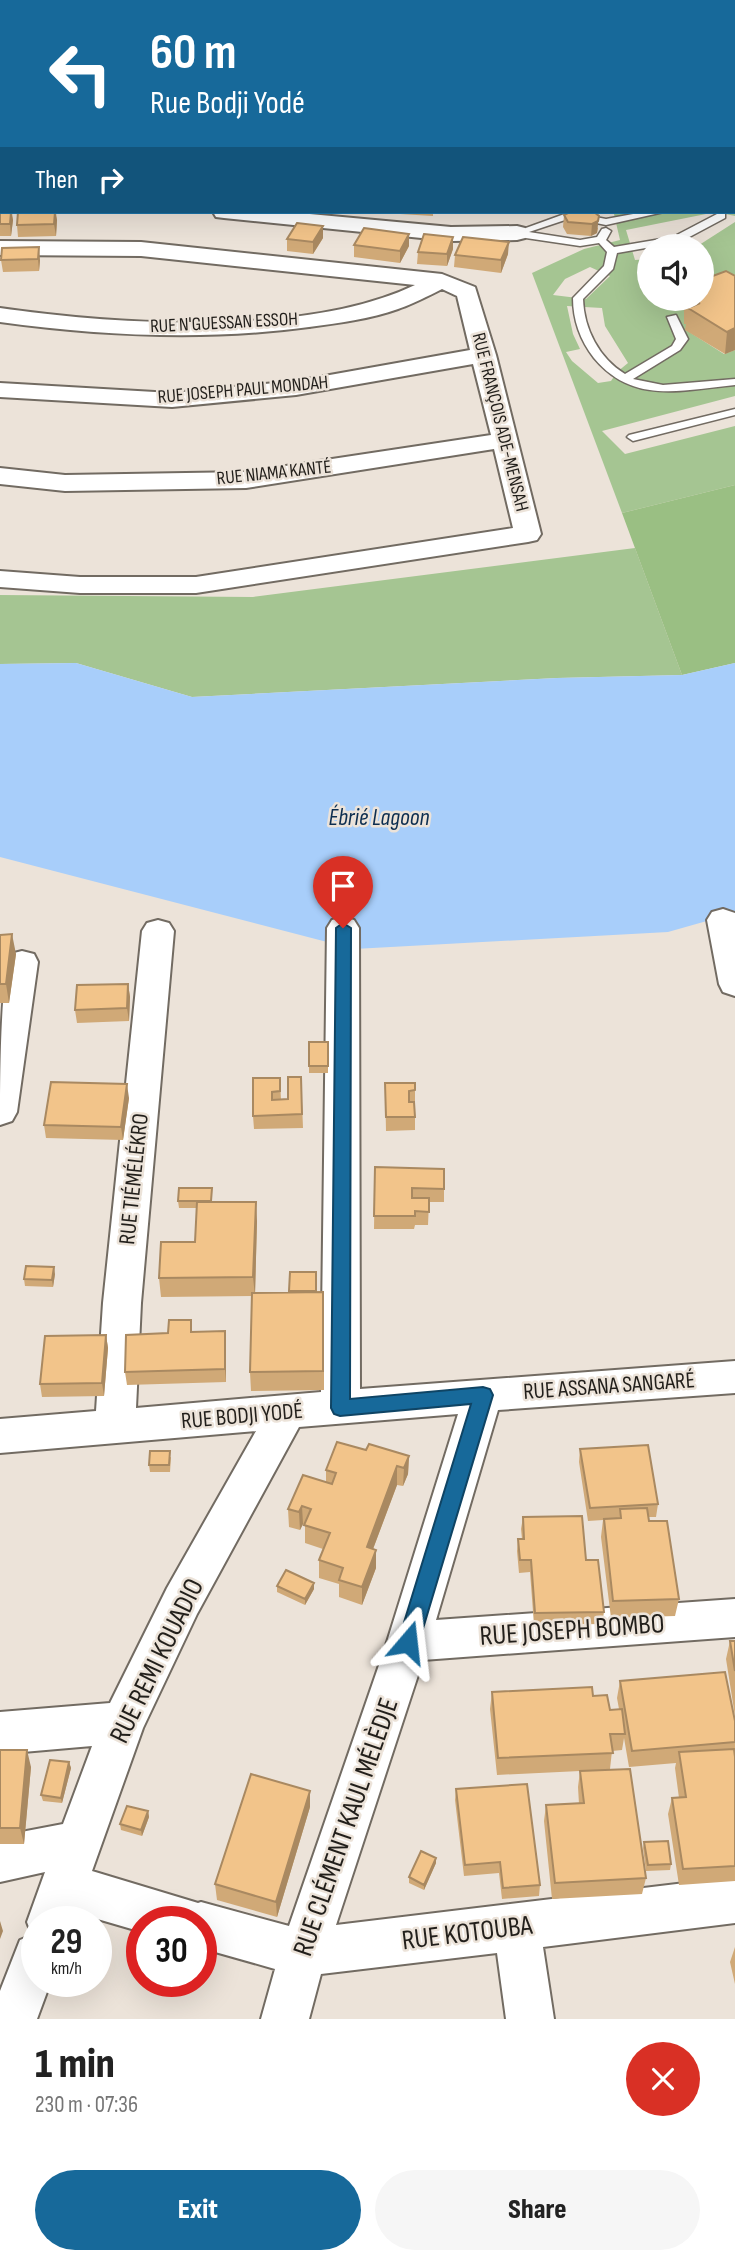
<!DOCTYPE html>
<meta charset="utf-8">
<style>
:root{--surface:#fff;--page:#f6f6f6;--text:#222;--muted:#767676;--accent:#17699a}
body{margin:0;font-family:"Sofia Sans Condensed",sans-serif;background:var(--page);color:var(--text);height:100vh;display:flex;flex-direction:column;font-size:26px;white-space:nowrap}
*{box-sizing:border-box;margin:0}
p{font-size:23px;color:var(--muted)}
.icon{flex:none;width:38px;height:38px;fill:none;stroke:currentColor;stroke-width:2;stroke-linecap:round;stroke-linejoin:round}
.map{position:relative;height:2019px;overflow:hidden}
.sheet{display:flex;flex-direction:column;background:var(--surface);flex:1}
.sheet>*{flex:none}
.hud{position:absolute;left:0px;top:0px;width:735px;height:214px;box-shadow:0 7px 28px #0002;background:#17699a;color:#fff;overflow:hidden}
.buttons{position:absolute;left:637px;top:234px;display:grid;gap:14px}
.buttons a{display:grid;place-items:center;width:77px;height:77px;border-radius:50%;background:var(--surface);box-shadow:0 7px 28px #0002;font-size:35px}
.speed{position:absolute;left:21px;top:1906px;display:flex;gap:14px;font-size:35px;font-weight:700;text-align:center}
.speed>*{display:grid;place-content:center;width:91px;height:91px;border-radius:50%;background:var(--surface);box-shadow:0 7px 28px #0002;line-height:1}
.speed small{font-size:18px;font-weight:400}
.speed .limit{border:10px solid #d22;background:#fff;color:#111}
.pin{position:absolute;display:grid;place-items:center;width:60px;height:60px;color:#fff;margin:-72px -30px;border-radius:50% 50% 50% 0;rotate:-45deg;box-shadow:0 0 7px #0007}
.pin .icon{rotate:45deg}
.me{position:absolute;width:77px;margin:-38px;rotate:17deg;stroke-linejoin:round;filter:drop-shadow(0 0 5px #0008)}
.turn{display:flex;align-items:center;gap:24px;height:147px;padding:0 35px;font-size:32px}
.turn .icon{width:91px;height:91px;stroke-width:2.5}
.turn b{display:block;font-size:49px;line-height:60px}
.then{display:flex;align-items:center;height:66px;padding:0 35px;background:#0003;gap:14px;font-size:26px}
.round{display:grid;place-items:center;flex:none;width:74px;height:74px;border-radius:37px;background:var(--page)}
.head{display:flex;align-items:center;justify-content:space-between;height:119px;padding:0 35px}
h1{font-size:42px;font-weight:800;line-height:52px}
.action{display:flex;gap:14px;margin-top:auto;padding:14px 35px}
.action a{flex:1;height:80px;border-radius:42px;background:var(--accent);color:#fff;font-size:28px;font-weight:800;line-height:80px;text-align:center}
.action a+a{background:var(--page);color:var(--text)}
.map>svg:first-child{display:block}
.green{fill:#a5c592;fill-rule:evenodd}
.forest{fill:#9abf83}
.water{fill:#a8cefa}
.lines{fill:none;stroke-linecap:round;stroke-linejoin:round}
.service-casing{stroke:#726b62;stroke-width:3}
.minor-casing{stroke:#726b62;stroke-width:4}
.service{fill:#fff;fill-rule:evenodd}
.minor{fill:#fff;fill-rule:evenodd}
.wall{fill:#d0a977}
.shaded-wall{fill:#a98961}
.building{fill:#f2c48a;stroke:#a98961;stroke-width:2}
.route{fill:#17699a;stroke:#0f4464;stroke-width:2}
.labels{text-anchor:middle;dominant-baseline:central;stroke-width:5;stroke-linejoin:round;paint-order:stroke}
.far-street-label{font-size:19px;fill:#221f1b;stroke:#ece3d9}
.street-label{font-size:23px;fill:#221f1b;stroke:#ece3d9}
.water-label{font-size:24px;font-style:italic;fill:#0d2e50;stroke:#ece3d9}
.near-street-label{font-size:28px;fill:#221f1b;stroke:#ece3d9}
</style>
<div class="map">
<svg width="735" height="2019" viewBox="0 0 735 2019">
<rect width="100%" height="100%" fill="#ece3d9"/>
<!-- green -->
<path class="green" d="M735 157V216L716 212 626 230 635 260 649 259V299H702V247H696L735 222V300L686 330 724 354 735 350V396L602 431 625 454 735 426V485L622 513 532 273 584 249 620 240 614 214 606 212H733ZM590 267 610 276 586 299 553 295 565 279ZM567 306 602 308 605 326 628 363 617 372 611 381 598 383 572 361 566 352 580 349 573 334Z
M635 548 682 675 557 678 192 697 76 663 0 664V595L253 597Z"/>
<!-- forest -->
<path class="forest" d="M627 0H735V157L733 2H608Z
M735 485V663L682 675 622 513Z"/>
<!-- water -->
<path class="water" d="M76 663 192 697 557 678 682 675 735 663V913L668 932 354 949 0 857V664Z"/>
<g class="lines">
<!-- service casing -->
<g class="service-casing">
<path id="service" d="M733 194H735L733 201Z
M570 212 606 219 644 212H664L606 225 571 218 529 232 580 240 597 237 602 229 606 228 611 231 606 240 614 247 673 237 717 214H725V218L680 242 617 253 613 269 583 299C584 329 599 358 625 374L672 346 676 339 667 317 676 315 688 339 680 350 633 379 663 385 735 379V385C682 390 633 405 594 358 580 340 573 320 573 298L604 266 607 252 599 243 580 246 519 237 512 233Z
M735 409V415L633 441 627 437 629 435Z"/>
</g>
<!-- minor casing -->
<g class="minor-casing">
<path id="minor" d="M0 34H2V46H0Z
M2 60V72L0 73V61Z
M213 212H288L451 227 517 226 525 228 528 233 525 238 517 240 451 241 224 218 216 217Z
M0 241 141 242 442 274 475 287 496 355 541 534 537 540 528 542 196 593H80L0 587V571L80 577H196L513 528 494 449 246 488 65 491 0 484V468L65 475 246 472 491 435 473 364 296 395 172 407 0 397V383L172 393 296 381 470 350 457 296 442 289C428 296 413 304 398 309 370 319 339 323 309 327 206 341 102 336 0 322V308C118 325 306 337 415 285L141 256 0 255Z
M723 909 735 913V996L723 992 719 984 707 920 712 912Z
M343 917 354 920 359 928 360 1389 735 1361V1393L498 1410 436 1620 735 1599V1637L423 1660 336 1925 735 1877V1923L543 1947 554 2019H506L497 1953 321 1974 309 2019H261L275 1969 201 1948V1922H142V1932L77 1913 74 1922H37V1981H51L37 2019H0V1991L20 1940 32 1935 27 1922 45 1872 0 1882V1836L63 1824 92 1746 0 1754V1712L110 1703 167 1588 256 1431 0 1453V1419L96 1411 103 1303 142 931 147 923 158 920 169 923 174 931 141 1303 136 1408 321 1392 327 928 332 920ZM458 1414 387 1642 289 1926 201 1902 198 1903 92 1871 143 1728 197 1614 299 1427Z
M22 951 34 954 38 962 17 1112 12 1121 0 1125C0 1084 0 987 10 954Z"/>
</g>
<!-- service -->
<use href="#service" class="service"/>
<!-- minor -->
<use href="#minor" class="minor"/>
</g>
<!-- wall -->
<path class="wall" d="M0 129H2V156H0Z
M0 202H2V212H16H12L13 220 11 236H0Z
M18 212H56L57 220 56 236 18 237 17 225Z
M400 212H433V216L400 214Z
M570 212 598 228 597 233 591 236 567 234 563 227 564 215Z
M409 234V246L400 263 354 257V245Z
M453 237V249L447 266 417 264 418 252Z
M323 238 313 254 287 251V239Z
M2 248 40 260 39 271 3 272 1 260Z
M508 254 501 273 454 267 455 255Z
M735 276V350L725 354 685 330 686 324H684V311L685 299H702Z
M0 935 16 954 9 1003H0Z
M128 984 130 997 129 1021 77 1023 75 1010Z
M309 1042H328V1073H309Z
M301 1077 303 1128 254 1129 253 1116 280 1078 281 1100 288 1099Z
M385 1083H415V1130L386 1131Z
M129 1098 123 1140 46 1138 44 1125Z
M375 1167 444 1189V1202H429L428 1225H415L414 1229H374Z
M212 1188V1202L257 1221 255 1293 289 1292 290 1272H316L317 1292 324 1311V1390L251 1391 250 1372 252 1296 161 1297 159 1278 195 1242 197 1208H179L178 1201Z
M55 1274 53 1287 25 1286 24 1279Z
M192 1332 226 1344V1382L127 1385 125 1372Z
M106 1335 108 1348 104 1396 42 1397 40 1384Z
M580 1449 658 1504 656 1517H648L679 1599 675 1616 611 1618 601 1537 603 1520 588 1521 579 1462Z
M366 1450 409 1456 408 1474 403 1486 397 1485 373 1549 376 1568 362 1605 339 1597V1584L319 1578V1560L323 1549 305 1543V1525L303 1524 300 1530 289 1527 288 1509 326 1482V1470Z
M171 1457 170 1472H150L149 1465Z
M523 1517 586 1560 604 1612 602 1624 534 1625 530 1572 519 1573 517 1551 518 1539H522L521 1529Z
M314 1583V1589L305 1605 277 1592V1586Z
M730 1641H735V1716L726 1659Z
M620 1681 735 1721V1881L679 1885 668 1814 672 1798H679L675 1768 676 1763 629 1767 624 1738 622 1750 612 1751 610 1769 646 1878 642 1894 552 1899 544 1821 546 1805 579 1804 578 1787 580 1771 497 1775 490 1709 492 1692 593 1696 610 1710 619 1709 617 1698Z
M0 1750 31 1767 24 1844H0Z
M69 1762 71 1768 62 1803 43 1801 41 1795Z
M456 1789 540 1885 539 1896 502 1899 499 1873 464 1876 455 1800Z
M310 1807 277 1917 217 1900 215 1884Z
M148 1811 149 1817 142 1836 121 1830 120 1824Z
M644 1842 671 1864 670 1870 646 1871 643 1848Z
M436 1858V1863L424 1890 409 1883V1877Z
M735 1947V1984L730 1962Z"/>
<!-- shaded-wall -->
<path class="shaded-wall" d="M11 212 13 220 11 236 10 224Z
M55 212 57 220 56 236 54 224Z
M599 216 597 233 591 236 592 224Z
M323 226V238L313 254V242Z
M409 234V246L400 263V251Z
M453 237V249L447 266V254Z
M509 242 508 254 501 273V260Z
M39 247 40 260 39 271 38 259Z
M735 328V350L725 354 727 332Z
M12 934 16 954 9 1003 6 984Z
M128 984 130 997 129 1021 127 1008Z
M127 1084 129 1098 123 1140 121 1127Z
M256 1202 257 1221 255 1296 253 1277Z
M54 1267 55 1274 53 1287 52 1280Z
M225 1331 226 1344V1382L225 1369Z
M106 1335 108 1348 104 1396 102 1383Z
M409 1456 408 1474 403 1486 404 1468Z
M397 1466V1485L367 1565V1547Z
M302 1506 303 1524 300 1530 299 1512Z
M376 1550V1568L362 1605V1587Z
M314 1583V1589L305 1605V1599Z
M27 1750 31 1767 24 1844 20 1828Z
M69 1762 71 1768 62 1803 61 1798Z
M310 1791V1807L277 1917 276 1902Z
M148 1811 149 1817 142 1836 141 1830Z
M436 1858V1863L424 1890V1885Z
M0 1921 3 1931 0 1939Z"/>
<!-- building -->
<path class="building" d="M0 129H2L1 144H0Z
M0 208H2V212H11L10 224H0Z
M18 212H55L54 224 17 225Z
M570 212H594L599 216 598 221 592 224 568 222 564 215Z
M297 223 323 226 313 242 287 239Z
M364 228 409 234 400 251 354 245Z
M424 234 453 237 447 254 418 252Z
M463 237 509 242 501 260 455 255Z
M39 247 38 259 1 260 2 248Z
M726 271 735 276V328L727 332 688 308 700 303 687 302V299H702V280Z
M12 934 6 984H0V935Z
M128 984 127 1008 75 1010 77 985Z
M309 1042H328V1066H309Z
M288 1077H301L302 1114 253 1116V1078H280V1091L272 1092V1100L288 1099Z
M51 1082 127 1084 121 1127 44 1125Z
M385 1083H415V1090L409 1091V1102H414L415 1117H386Z
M375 1167 444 1169V1189L412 1188V1198H429V1212L415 1211V1216H374Z
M179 1188H212L211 1201H178Z
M197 1202H256L253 1277 159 1278 161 1242H195Z
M26 1266 54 1267 52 1280 24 1279Z
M290 1272H316V1291H289Z
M323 1292V1371L250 1372 252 1293Z
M169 1320H191V1332L225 1331V1369L125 1372 126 1335 168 1333Z
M106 1335 102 1383 40 1384 45 1336Z
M337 1442 366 1450 369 1444 409 1456 404 1468 397 1466 367 1547 376 1550 362 1587 339 1580 343 1568 319 1560 330 1533 304 1525 311 1509 302 1506 299 1512 288 1509 303 1475 332 1484 336 1473 326 1470Z
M648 1445 658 1504 590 1508 580 1449Z
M150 1451H170L169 1465H149Z
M647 1508 649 1521H667L679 1599 613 1601 604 1519 621 1518 620 1509Z
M582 1516 586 1560H598L604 1612 535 1613 531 1560H520L518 1539H524L523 1517Z
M286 1570 314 1583 305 1599 277 1586Z
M730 1641H735V1671Z
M725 1672 735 1721V1742L632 1751 620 1681Z
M592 1687 593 1696 607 1695 610 1710 622 1709 625 1734H610L613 1753 498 1758 492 1692Z
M734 1749 735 1757V1866L683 1869 672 1798 686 1797 679 1752Z
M0 1750H27L20 1828H0Z
M50 1760 69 1762 61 1798 41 1795Z
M630 1769 646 1878 555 1883 546 1805 584 1803 580 1771Z
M251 1774 310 1791 276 1902 215 1884Z
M527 1784 540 1885 503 1888 500 1862 465 1865 456 1789Z
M127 1806 148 1811 141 1830 120 1824Z
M668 1841 671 1864 648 1865 644 1842Z
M421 1851 436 1858 424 1885 409 1877Z"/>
<!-- route -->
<path class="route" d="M343 923 351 928 350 1399 483 1387 490 1389 493 1395 419 1642 416 1649 408 1652 401 1649 398 1642 471 1404 340 1416 334 1414 331 1408 336 928Z"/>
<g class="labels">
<!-- far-street labels -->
<g class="far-street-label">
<text transform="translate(224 323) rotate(-3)">RUE N'GUESSAN ESSOH</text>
<text transform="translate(243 390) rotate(-5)">RUE JOSEPH PAUL MONDAH</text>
<text transform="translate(500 422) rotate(76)">RUE FRANÇOIS ADE-MENSAH</text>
<text transform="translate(274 473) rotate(-6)">RUE NIAMA KANTÉ</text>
</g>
<!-- street labels -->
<g class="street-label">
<text transform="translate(134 1179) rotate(-84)">RUE TIÉMÉLÉKRO</text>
<text transform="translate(609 1386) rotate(-4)">RUE ASSANA SANGARÉ</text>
<text transform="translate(242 1416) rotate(-5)">RUE BODJI YODÉ</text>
</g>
<!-- water labels -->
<g class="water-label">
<text x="379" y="817">Ébrié Lagoon</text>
</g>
<!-- near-street labels -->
<g class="near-street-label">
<text transform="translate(572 1630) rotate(-4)">RUE JOSEPH BOMBO</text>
<text transform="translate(157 1661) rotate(-64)">RUE REMI KOUADIO</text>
<text transform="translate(346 1827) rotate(-71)">RUE CLÉMENT KAUL MÉLÈDJE</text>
<text transform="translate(467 1933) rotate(-7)">RUE KOTOUBA</text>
</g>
</g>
</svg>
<div class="buttons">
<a><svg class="icon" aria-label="sound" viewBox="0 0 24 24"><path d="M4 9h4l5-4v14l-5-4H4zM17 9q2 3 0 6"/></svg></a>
</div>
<div class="speed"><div>29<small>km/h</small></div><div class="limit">30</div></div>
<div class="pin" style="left:343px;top:928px;background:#d93025"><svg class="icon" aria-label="arrive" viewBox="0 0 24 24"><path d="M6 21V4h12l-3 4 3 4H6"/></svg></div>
<svg class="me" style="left:408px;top:1642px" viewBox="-20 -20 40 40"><path d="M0-17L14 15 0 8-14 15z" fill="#17699a" stroke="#fff" stroke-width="4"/></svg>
<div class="hud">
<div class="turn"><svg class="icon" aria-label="left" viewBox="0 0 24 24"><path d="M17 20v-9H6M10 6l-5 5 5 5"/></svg><div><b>60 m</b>Rue Bodji Yodé</div></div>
<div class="then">Then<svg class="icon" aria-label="right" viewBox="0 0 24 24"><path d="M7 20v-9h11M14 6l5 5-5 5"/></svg></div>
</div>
</div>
<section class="sheet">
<div class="head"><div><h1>1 min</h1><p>230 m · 07:36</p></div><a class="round" style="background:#d93025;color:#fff"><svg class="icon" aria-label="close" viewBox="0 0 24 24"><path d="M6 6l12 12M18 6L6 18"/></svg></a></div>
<div class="action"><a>Exit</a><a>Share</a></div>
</section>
